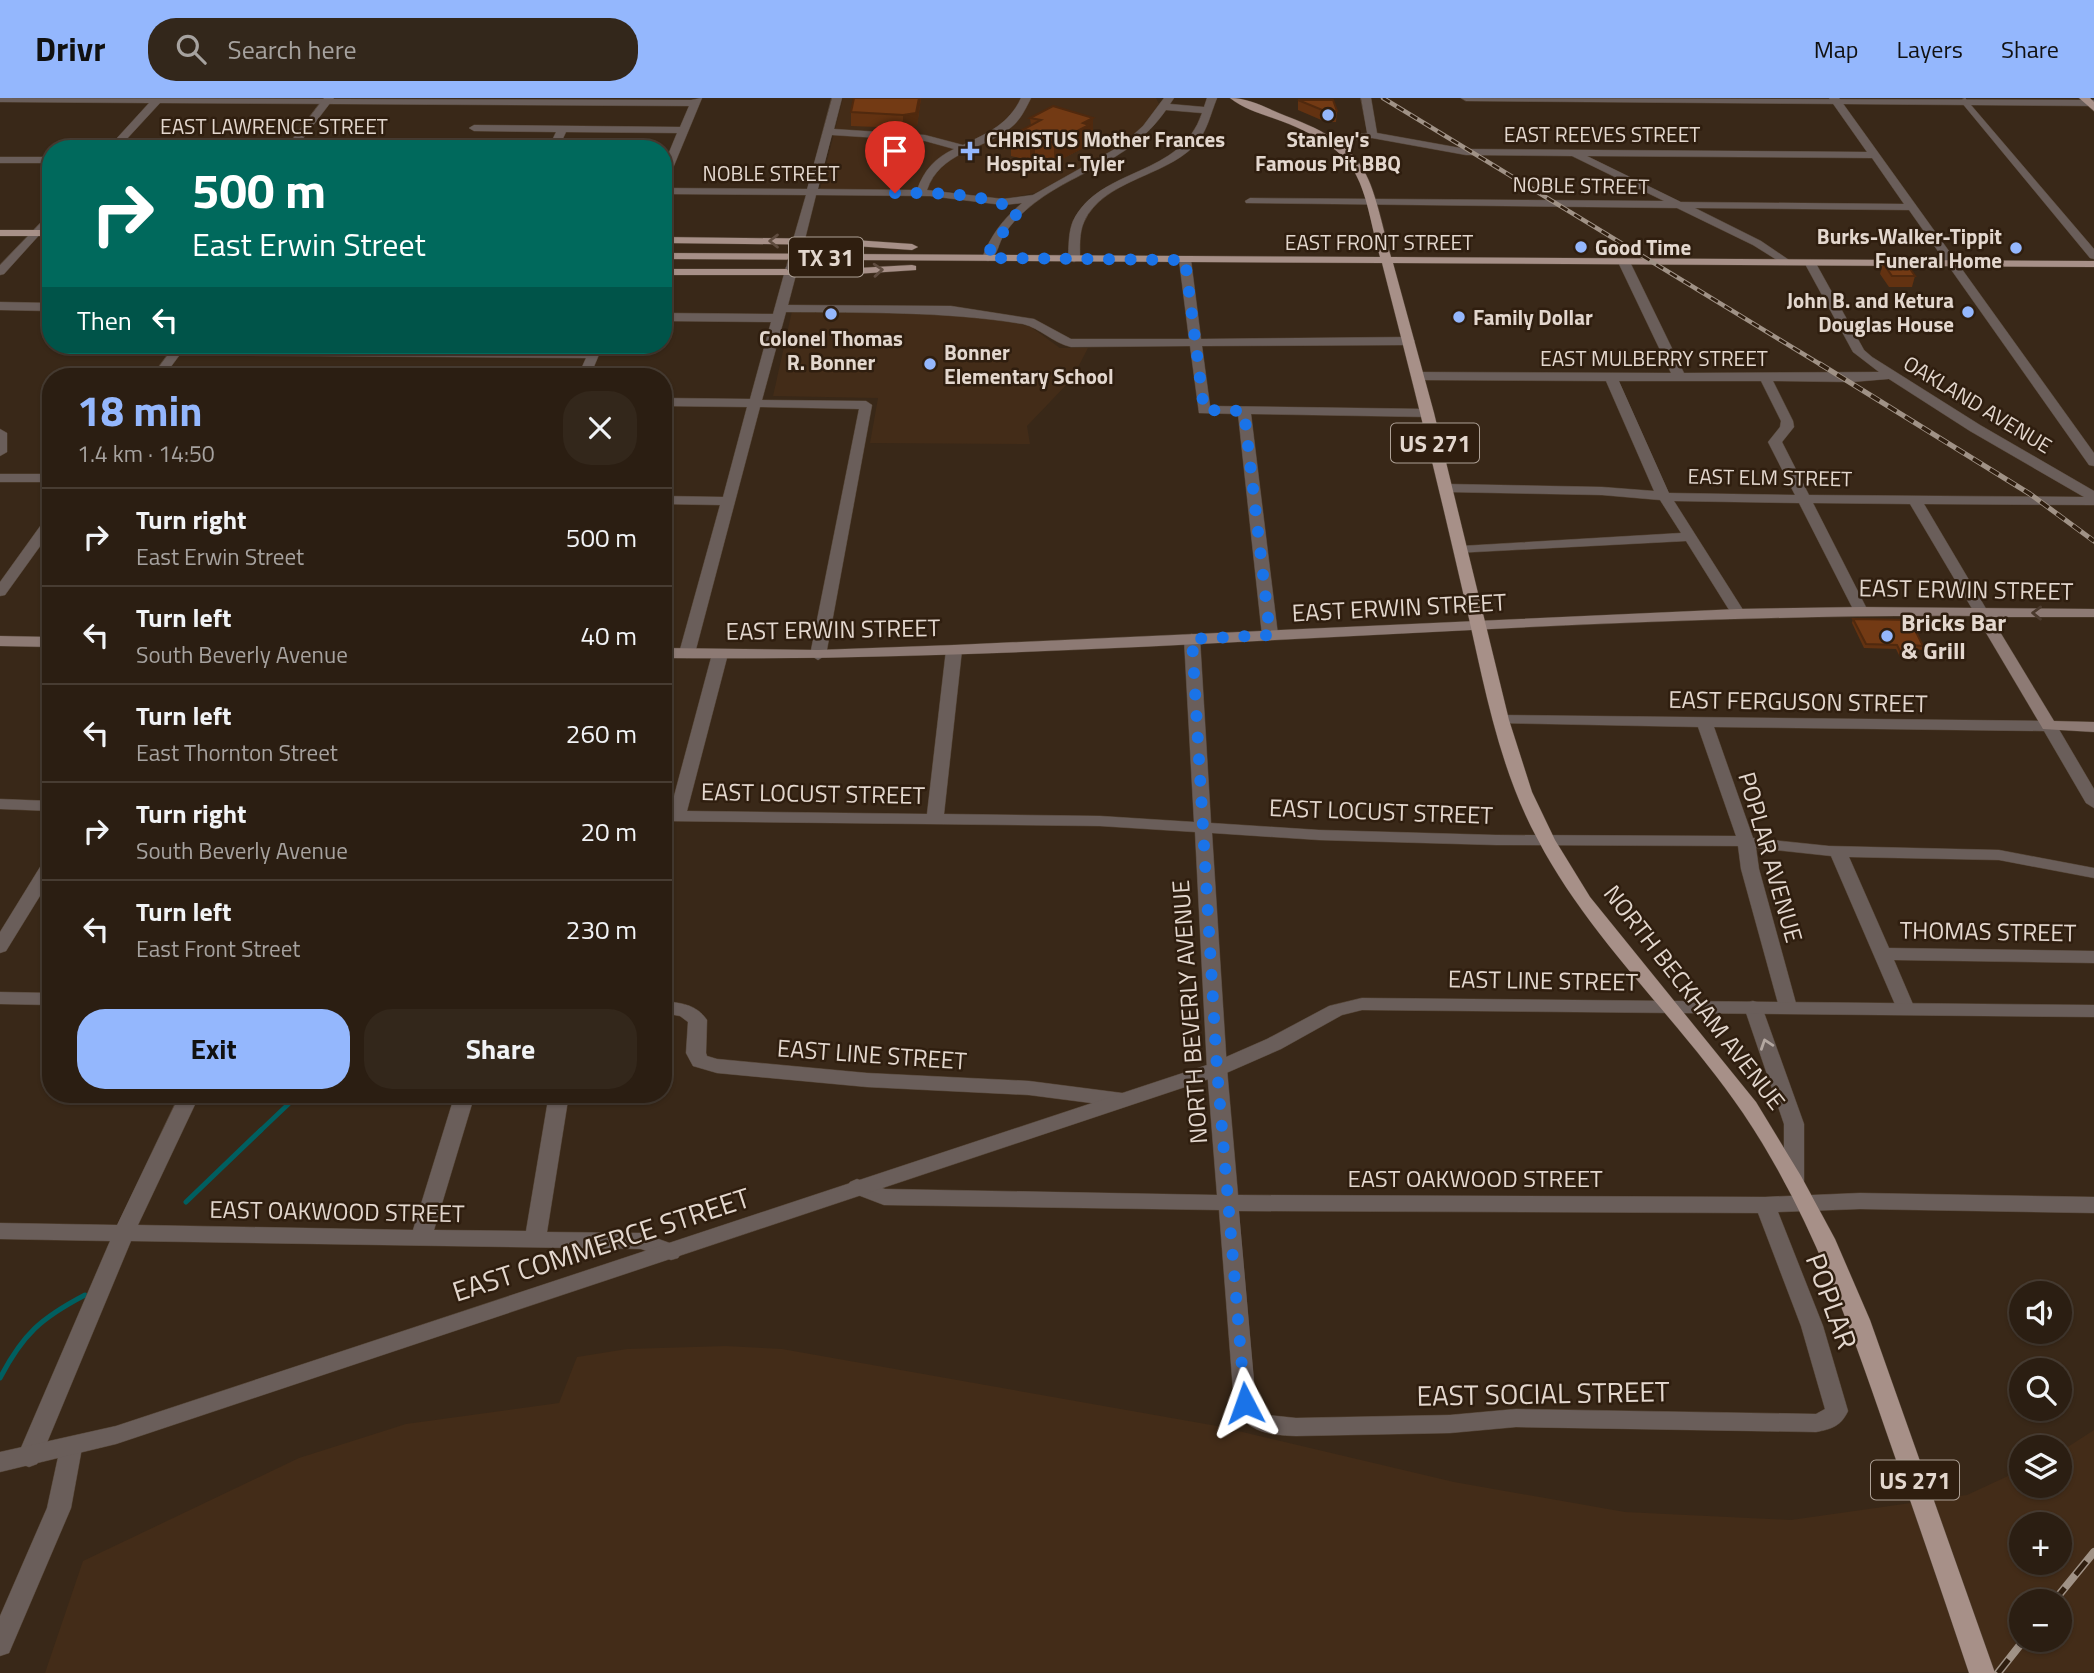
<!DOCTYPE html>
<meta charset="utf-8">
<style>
:root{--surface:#2b1e12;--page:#33271b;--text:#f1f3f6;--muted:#a6a29f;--line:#473c32;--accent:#94b7fd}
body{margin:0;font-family:"Titillium Web",sans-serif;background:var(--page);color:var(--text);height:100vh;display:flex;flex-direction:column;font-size:26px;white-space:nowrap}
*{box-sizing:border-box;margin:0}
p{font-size:23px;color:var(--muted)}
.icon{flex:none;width:38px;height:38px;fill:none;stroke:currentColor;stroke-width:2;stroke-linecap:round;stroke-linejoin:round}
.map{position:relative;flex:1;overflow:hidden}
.drawer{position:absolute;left:42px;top:270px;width:630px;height:735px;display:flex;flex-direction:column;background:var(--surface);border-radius:28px;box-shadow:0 2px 5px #0004,0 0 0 2px var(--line)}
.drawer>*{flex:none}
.top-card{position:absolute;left:42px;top:42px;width:630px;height:214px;border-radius:28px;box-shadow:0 2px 5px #0004,0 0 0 2px var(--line);background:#00695c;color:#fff;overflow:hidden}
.tools{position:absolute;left:2009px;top:1183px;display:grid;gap:14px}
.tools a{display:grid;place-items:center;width:63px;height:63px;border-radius:50%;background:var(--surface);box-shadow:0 2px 5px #0004,0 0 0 2px var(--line);font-size:35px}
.pin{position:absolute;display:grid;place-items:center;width:60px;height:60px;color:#fff;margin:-72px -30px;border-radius:50% 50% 50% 0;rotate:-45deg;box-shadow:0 0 7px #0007}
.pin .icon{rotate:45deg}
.me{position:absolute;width:77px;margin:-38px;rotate:356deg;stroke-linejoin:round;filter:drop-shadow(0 0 5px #0008)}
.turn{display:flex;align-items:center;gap:24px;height:147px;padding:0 35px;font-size:32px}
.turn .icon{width:91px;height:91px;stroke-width:2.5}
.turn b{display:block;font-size:49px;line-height:60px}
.then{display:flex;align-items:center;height:66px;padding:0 35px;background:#0003;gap:14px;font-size:26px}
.round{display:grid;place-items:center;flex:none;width:74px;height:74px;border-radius:28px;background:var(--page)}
.head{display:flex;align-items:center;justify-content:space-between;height:119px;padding:0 35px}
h1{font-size:42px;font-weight:700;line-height:52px;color:var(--accent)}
.action{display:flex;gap:14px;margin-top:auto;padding:14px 35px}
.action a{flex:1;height:80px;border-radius:28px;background:var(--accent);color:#111;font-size:28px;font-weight:700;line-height:80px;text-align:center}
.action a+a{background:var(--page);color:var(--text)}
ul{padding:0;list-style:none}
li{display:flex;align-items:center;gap:21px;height:98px;padding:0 35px;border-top:2px solid var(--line)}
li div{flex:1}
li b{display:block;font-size:26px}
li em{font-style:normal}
header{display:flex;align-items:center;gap:42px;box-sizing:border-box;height:98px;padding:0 35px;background:var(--accent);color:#111}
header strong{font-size:33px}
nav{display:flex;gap:38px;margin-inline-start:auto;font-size:24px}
.search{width:490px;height:63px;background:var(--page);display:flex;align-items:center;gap:18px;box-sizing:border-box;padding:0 24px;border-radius:28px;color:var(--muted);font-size:26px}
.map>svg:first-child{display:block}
.built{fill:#432c18;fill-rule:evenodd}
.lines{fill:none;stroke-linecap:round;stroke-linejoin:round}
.stream-far1{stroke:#005f60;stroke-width:4.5}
.stream{stroke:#005f60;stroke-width:5}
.minor-casing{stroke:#544435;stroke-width:1}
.tertiary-casing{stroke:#544435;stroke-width:1}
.secondary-casing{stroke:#544435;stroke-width:1}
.primary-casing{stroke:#544435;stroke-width:1}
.minor{fill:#6a5e5a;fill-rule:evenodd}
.tertiary{fill:#6a5e5a;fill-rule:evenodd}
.secondary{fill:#8d7a74;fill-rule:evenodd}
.primary{fill:#a79088;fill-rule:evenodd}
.rail-far2-casing{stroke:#a09286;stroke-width:4.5}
.rail-far1-casing{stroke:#a09286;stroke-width:5}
.rail-casing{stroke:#a09286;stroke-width:8}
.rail-far2{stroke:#2f1e0f;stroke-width:2.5;stroke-dasharray:8;stroke-linecap:butt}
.rail-far1{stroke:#2f1e0f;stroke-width:3.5;stroke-dasharray:10;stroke-linecap:butt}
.rail{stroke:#2f1e0f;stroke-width:5;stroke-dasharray:17;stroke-linecap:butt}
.minor-bridge-casing{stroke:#544435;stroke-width:12;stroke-linecap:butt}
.minor-bridge{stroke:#6a5e5a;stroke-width:11}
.wall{fill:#633211}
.shaded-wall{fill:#50290e}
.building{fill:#733a14;stroke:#50290e;stroke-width:2}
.oneway{stroke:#5f4c3f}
.oneway2{stroke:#4b3a2d}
.oneway3{stroke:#b3a7a0}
.route{stroke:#1a73e8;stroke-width:12;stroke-dasharray:0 21.6}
.poi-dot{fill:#94b7fd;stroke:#2f1e0f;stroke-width:2.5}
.labels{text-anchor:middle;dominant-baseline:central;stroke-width:5;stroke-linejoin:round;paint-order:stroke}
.far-street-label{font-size:21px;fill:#e3d7ce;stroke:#2f1e0f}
.far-poi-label{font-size:21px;font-weight:bold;fill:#e3d7ce;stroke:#2f1e0f;text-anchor:start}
.shield{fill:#2f1e0f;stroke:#ada095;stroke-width:2}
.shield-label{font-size:23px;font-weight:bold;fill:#e3d7ce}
.street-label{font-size:24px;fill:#e3d7ce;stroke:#2f1e0f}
.poi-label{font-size:24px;font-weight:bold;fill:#e3d7ce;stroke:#2f1e0f;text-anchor:start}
.near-street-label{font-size:28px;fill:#e3d7ce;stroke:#2f1e0f}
</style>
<header>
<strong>Drivr</strong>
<div class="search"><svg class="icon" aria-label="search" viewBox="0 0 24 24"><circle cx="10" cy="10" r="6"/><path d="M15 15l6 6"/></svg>Search here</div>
<nav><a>Map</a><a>Layers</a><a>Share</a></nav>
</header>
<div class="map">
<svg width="2094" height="1575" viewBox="0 0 2094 1575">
<rect width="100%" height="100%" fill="#392818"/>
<!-- built -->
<path class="built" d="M843 0H1156L1159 6 1139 33 1104 58 1035 95 1003 101 939 92 820 91Z
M792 213 938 214 1009 223 1031 229 1060 250H1088L1072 281 1027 328 1030 346 870 345 878 300 773 298Z
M726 1248 782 1251 1217 1328 1454 1384 1625 1414 1791 1422 1967 1397 2021 1372V1388H2060V1354L2094 1332V1574L45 1575 83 1463 299 1360 406 1326 559 1305 577 1259 627 1251ZM2021 1426H2060V1465H2021ZM2021 1503H2060V1542H2021Z"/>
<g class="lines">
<!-- stream-far1 -->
<path class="stream-far1" d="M259 1034 299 996"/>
<!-- stream -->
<path class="stream" d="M186 1104 261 1032
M0 1280C23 1236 41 1220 85 1197"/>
<!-- minor casing -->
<g class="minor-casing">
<path id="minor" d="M0 0 691 2 702 0 668 82 663 85V69L677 35 566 34 558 51H548L556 34 474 33 469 30 474 27 680 29 689 8 160 5 124 44 432 45 437 48 433 51H107L149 5 0 4Z
M832 0H842L834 31 925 37 963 47C988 35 1009 26 1021 0H1031C1025 12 1020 23 1009 31 980 53 940 54 927 92L1003 101 1033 97 1122 47 1143 28 1164 0H1174L1170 6 1204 9 1207 0H1217C1210 17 1207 35 1194 48 1164 79 1103 82 1084 124 1079 135 1080 149 1080 161L1074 164 1068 161C1069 149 1068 135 1073 123 1100 68 1181 80 1202 15L1166 12C1126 69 1073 71 1026 112 1017 120 1010 127 1004 137 998 145 998 159 988 163L982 160C991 137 1003 121 1022 105L1003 107 930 98 816 97 803 149 797 152 791 149 806 97 663 96V90L807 91ZM832 37 925 43 954 51C935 60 924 72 917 92L818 91Z
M1361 0H1371L1377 35 1466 51 1867 54 1829 0H1839L2094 355V368L2089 367 1909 112 1695 110 1761 143 1789 162 1791 164 1785 167 1753 147 1677 110 1246 105 1245 103 1250 100 1664 103 1572 58 1466 57 1372 40 1326 45V41L1367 35ZM1587 58 1872 60 1904 106 1681 104Z
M1965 0 2094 151V161L2090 160 1962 5 1960 3Z
M0 59H51V65H0Z
M51 114V124L4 176 0 177V167Z
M1185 159 1191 162 1201 241 1409 239 1415 243 1409 247 1202 248 1210 308 1428 311 1434 315 1428 319 1251 316 1278 537 1275 540 1270 542 1262 537 1238 316 1199 315 1190 248 1071 249C1053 245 1040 230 1023 226 944 213 865 215 786 214L762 302 866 303 872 307 826 557 818 562 810 557 859 311 760 309 695 555 687 560 682 558 679 555 720 407 663 406V398L723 399 747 309 663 308V300L750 301 771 224 663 223V215L773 216 786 169 792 166 798 169 788 207 951 208 1034 221 1071 241H1189L1179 162Z
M1624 161 1630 164 1684 275 1879 274 1853 254 1804 164 1814 162 1864 252 1872 259 1980 327 2094 393V407L1924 406 1988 514 1981 518 1974 514 1910 406 1813 405 1868 513 1861 517 1854 513 1799 405 1674 403 1745 515 1738 519 1731 515 1686 443 1456 455V449L1461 448 1681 435 1660 402 1602 397 1447 394 1440 390 1447 386 1602 389 1654 393 1606 283 1417 282 1411 278 1417 274 1671 275 1618 164ZM1889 281 1970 333 2084 399 1809 397 1782 344 1794 329 1793 323 1773 283 1852 284ZM1619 283H1761L1781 323 1780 329 1768 344 1795 397 1669 395Z
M0 204 51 205V213L0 212Z
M591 247H603L590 278H578L586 260 176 257 170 253 176 249 589 252Z
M0 331 7 335V354L0 358Z
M0 376H51V384H0Z
M1192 536 1200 541 1211 725 1319 732 1496 737 1736 738 1698 629 1495 625 1493 622 1495 619 1501 617 2049 623 2057 628 2094 691V710L2086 705 2044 633 1714 629 1753 740 1829 748 1999 752 2094 770V780L1999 762 1849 759 1889 850 2094 853V865L1894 862 1915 911 1913 915H1899L1897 911 1831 758 1756 750 1759 771 1797 909 1795 913H1781L1779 909 1741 771 1738 748 1496 747 1319 742 1212 735 1227 971 1238 1097 1765 1099 1860 1095 2094 1099V1115L1860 1111 1778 1114 1823 1228 1848 1313C1841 1328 1832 1331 1816 1334L1516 1329 1450 1335 1296 1338C1268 1337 1244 1334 1234 1305L1219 1112 884 1107 850 1094 847 1089 850 1084 857 1081 885 1091 1217 1097 1207 971 1195 734 1100 728 663 723V713H670L712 556 720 551 728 556 687 713 927 716 946 552 954 547 962 552 944 716 1100 718 1194 724 1184 541ZM1239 1113 1758 1115 1801 1228 1825 1311 1816 1316 1516 1311 1450 1317 1296 1320 1267 1317 1256 1305Z
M0 701 51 703V713L0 711Z
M51 760V780L6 853 0 855V834L45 761Z
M0 894 51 895V907L0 906Z
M663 903C681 905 696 906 707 922L706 955 707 958 717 961 867 975 1029 983 1122 995 1129 997 1132 1002 1129 1007 1122 1009 1029 997 867 989 717 975 693 968 686 955 688 924 680 918 663 915Z
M1753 903 1760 905 1762 909 1804 1026V1083L1801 1088 1794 1090 1787 1088 1784 1083V1026L1744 909 1746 905Z
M180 996H200L138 1127 413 1132 455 996H475L434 1132 526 1133 549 996H569L547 1134 642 1135 678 1148 682 1154 678 1160 671 1162 641 1151 131 1143 41 1359 37 1366 29 1369 21 1366 17 1359 110 1143 0 1141V1125L117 1127Z
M71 1340 79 1343 82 1350 71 1410 9 1555 0 1558V1518L47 1410 60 1350 63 1343Z"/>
</g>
<!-- tertiary casing -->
<g class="tertiary-casing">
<path id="tertiary" d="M324 0H334L295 51H285Z
M1461 0 2094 2V8L1466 3Z
M175 247H187L164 278H152Z
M51 419V433L5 497 0 498V484L46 420Z
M1362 900 2094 907V919L1362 912 1342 917 1281 951 1224 976 116 1346 0 1374V1354L116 1328 1210 966 1267 941 1329 908Z"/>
</g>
<!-- secondary casing -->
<g class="secondary-casing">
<path id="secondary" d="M1861 509 2094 511V519H1991L2054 623 2094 624V634L2043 631 1976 518C1538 515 1101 565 663 560V550L818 552 954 547 1738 511Z
M0 538 51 539V549L0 548Z"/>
</g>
<!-- primary casing -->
<g class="primary-casing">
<path id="primary" d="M1230 0C1250 0 1268 11 1286 18 1372 50 1369 78 1391 159L2094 163V169L1393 165 1434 315 1509 622 1532 694 1555 742 1590 799 1756 1004 1801 1078 1835 1141 1870 1222 1995 1575H1969C1942 1494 1914 1413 1886 1333 1848 1222 1809 1113 1743 1015 1679 921 1591 843 1538 742 1496 665 1482 574 1462 490 1437 381 1410 273 1382 165L663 161V155L1380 159C1361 86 1366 58 1289 26 1270 18 1246 13 1230 0Z
M2079 0H2090L2094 4V13Z
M0 132H51V138H0Z
M663 139 840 141 912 146 918 149 912 152 840 147 663 145Z
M912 167 916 168V172L840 177H663V171H840Z"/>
</g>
<!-- minor -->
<use href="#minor" class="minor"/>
<!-- tertiary -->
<use href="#tertiary" class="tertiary"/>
<!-- secondary -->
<use href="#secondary" class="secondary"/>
<!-- primary -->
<use href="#primary" class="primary"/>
<!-- rail-far2 casing -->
<g class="rail-far2-casing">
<path id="rail-far2" d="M1383 0 1823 268"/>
</g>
<!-- rail-far1 casing -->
<g class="rail-far1-casing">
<path id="rail-far1" d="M1820 266 2030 396 2094 443"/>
</g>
<!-- rail casing -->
<g class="rail-casing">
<path id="rail" d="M2054 1503 2094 1454
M1998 1575 2024 1542"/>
</g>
<!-- rail-far2 -->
<use href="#rail-far2" class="rail-far2"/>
<!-- rail-far1 -->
<use href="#rail-far1" class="rail-far1"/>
<!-- rail -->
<use href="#rail" class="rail"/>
<!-- minor-bridge casing -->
<g class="minor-bridge-casing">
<path id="minor-bridge" d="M792 169 797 149"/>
</g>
<!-- minor-bridge -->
<use href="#minor-bridge" class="minor-bridge"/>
</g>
<!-- wall -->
<path class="wall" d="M854 0H921L917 28 903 30 851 28V14Z
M1298 2 1337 13 1336 24H1326L1298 12Z
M1053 8 1093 40 1089 42V47L1054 65 1035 60 1030 63 1011 58V38L1031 28 1030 20Z
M1883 165 1915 178 1912 189H1889L1880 176Z
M1853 521 1923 548 1922 552 1915 551 1917 555 1915 560 1900 559 1896 551 1864 550 1852 525Z"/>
<!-- shaded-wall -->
<path class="shaded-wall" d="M919 0H921L917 28 903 30V17Z
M1093 20V40L1089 42V47L1054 65V45L1083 25Z
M1035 40V60L1030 63V43Z"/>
<!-- building -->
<path class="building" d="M854 0H919L916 15 903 17 851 14Z
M1298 2H1333L1337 13 1327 14Z
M1053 8 1093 20 1083 25 1089 27 1054 45 1035 40 1030 43 1011 38 1041 22 1030 20Z
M1883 165H1906L1915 178H1892Z
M1853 521 1910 522 1923 548 1912 547 1917 555H1901L1897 547 1866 546Z"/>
<!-- one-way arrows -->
<defs><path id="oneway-chevron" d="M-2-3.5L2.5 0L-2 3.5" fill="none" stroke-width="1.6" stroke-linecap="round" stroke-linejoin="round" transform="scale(1.75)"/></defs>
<g class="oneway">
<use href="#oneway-chevron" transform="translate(774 143) rotate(-180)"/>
<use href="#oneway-chevron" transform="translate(878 172) rotate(-4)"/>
</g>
<use class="oneway2" href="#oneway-chevron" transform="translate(2037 515) rotate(-179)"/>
<use class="oneway3" href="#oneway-chevron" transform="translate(1766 946) rotate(-109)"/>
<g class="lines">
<!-- route -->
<path class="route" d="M895 95C932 95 987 94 1018 114L990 152 988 160 1185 162 1204 312 1244 313 1270 537 1192 541 1217 971 1245 1305"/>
</g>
<!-- markers -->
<g class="poi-dot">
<circle cx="1328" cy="17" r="7"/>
<path d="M966.5 42.5h7v7h7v7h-7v7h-7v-7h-7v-7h7z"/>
<circle cx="1581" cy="149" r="7"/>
<circle cx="2016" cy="150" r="7"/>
<circle cx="1968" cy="214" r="7"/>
<circle cx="831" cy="216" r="7"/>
<circle cx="1459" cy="219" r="7"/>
<circle cx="930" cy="266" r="7"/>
<circle cx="1887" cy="538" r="7"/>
</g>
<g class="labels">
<!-- far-street labels -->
<g class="far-street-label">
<text x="274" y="28">EAST LAWRENCE STREET</text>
<text x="1602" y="36">EAST REEVES STREET</text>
<text x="771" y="75">NOBLE STREET</text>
<text transform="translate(1581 87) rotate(1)">NOBLE STREET</text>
<text x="1379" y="144">EAST FRONT STREET</text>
<text x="1654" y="260">EAST MULBERRY STREET</text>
<text transform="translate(1978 306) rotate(31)">OAKLAND AVENUE</text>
<text transform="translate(1770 379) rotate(1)">EAST ELM STREET</text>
</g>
<!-- far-poi labels -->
<g class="far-poi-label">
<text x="986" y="41">CHRISTUS Mother Frances<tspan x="986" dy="24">Hospital - Tyler</tspan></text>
<text x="1328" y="41" text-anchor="middle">Stanley's<tspan x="1328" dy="24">Famous Pit BBQ</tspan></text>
<text x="2002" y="138" text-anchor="end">Burks-Walker-Tippit<tspan x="2002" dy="24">Funeral Home</tspan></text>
<text x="1595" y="149">Good Time</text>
<text x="1954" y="202" text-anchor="end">John B. and Ketura<tspan x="1954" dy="24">Douglas House</tspan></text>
<text x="1473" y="219">Family Dollar</text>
<text x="831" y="240" text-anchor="middle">Colonel Thomas<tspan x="831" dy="24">R. Bonner</tspan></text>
<text x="944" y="254">Bonner<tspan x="944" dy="24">Elementary School</tspan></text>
</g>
<!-- shield labels -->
<g class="shield">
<rect x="789" y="139.5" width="74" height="39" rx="5"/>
<rect x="1391" y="325.5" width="88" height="39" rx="5"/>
<rect x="1871" y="1362.5" width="88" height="39" rx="5"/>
</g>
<g class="shield-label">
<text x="826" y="159">TX 31</text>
<text x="1435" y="345">US 271</text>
<text x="1915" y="1382">US 271</text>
</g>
<!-- street labels -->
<g class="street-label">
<text transform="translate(1966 491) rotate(1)">EAST ERWIN STREET</text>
<text transform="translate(1399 509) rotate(-3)">EAST ERWIN STREET</text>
<text transform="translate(833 531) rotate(-1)">EAST ERWIN STREET</text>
<text transform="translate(1798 603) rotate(1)">EAST FERGUSON STREET</text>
<text transform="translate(813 695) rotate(1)">EAST LOCUST STREET</text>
<text transform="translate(1381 713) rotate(2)">EAST LOCUST STREET</text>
<text transform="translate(1771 759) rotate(74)">POPLAR AVENUE</text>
<text transform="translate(1988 833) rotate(1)">THOMAS STREET</text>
<text transform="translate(1543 882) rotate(1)">EAST LINE STREET</text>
<text transform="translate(1695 899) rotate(52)">NORTH BECKHAM AVENUE</text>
<text transform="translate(1189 914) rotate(-94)">NORTH BEVERLY AVENUE</text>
<text transform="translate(872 956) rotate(4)">EAST LINE STREET</text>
<text x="1475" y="1080">EAST OAKWOOD STREET</text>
<text transform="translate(337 1113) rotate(1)">EAST OAKWOOD STREET</text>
</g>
<!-- poi labels -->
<g class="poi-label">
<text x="1901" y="524">Bricks Bar<tspan x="1901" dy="28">&amp; Grill</tspan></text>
</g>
<!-- near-street labels -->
<g class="near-street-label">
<text transform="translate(601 1146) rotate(-18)">EAST COMMERCE STREET</text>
<text transform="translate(1832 1203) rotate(70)">POPLAR</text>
<text transform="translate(1543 1295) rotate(-1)">EAST SOCIAL STREET</text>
</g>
</g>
</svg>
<div class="tools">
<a><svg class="icon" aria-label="sound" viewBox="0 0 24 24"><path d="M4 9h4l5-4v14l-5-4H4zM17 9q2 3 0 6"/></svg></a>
<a><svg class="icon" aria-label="search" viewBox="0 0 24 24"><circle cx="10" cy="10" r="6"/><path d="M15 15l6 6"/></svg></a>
<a><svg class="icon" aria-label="layers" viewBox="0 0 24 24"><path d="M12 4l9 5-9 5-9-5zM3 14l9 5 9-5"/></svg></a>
<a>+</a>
<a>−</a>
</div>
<div class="pin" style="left:895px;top:95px;background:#d93025"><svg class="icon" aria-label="arrive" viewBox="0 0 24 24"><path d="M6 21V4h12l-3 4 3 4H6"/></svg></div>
<svg class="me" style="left:1245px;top:1305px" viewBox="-20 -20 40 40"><path d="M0-17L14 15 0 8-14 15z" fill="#1a73e8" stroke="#fff" stroke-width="4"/></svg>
<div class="top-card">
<div class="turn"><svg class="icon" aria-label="right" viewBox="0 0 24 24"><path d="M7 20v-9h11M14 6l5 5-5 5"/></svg><div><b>500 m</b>East Erwin Street</div></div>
<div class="then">Then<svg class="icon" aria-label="left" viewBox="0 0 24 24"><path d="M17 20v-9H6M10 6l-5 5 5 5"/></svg></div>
</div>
<section class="drawer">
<div class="head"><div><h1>18 min</h1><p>1.4 km · 14:50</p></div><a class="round"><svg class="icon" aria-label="close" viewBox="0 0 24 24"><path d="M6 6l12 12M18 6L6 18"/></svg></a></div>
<ul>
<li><svg class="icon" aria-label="right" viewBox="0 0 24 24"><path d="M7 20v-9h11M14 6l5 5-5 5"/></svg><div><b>Turn right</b><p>East Erwin Street</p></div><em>500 m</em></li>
<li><svg class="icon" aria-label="left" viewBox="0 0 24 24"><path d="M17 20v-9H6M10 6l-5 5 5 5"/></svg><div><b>Turn left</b><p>South Beverly Avenue</p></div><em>40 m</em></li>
<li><svg class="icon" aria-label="left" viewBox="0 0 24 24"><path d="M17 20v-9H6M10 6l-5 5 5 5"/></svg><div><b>Turn left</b><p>East Thornton Street</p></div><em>260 m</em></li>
<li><svg class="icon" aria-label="right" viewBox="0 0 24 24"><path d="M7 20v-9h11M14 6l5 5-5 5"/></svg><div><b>Turn right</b><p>South Beverly Avenue</p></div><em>20 m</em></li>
<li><svg class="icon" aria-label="left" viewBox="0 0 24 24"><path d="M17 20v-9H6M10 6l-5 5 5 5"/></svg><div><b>Turn left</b><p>East Front Street</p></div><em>230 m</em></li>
</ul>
<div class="action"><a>Exit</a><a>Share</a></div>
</section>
</div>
